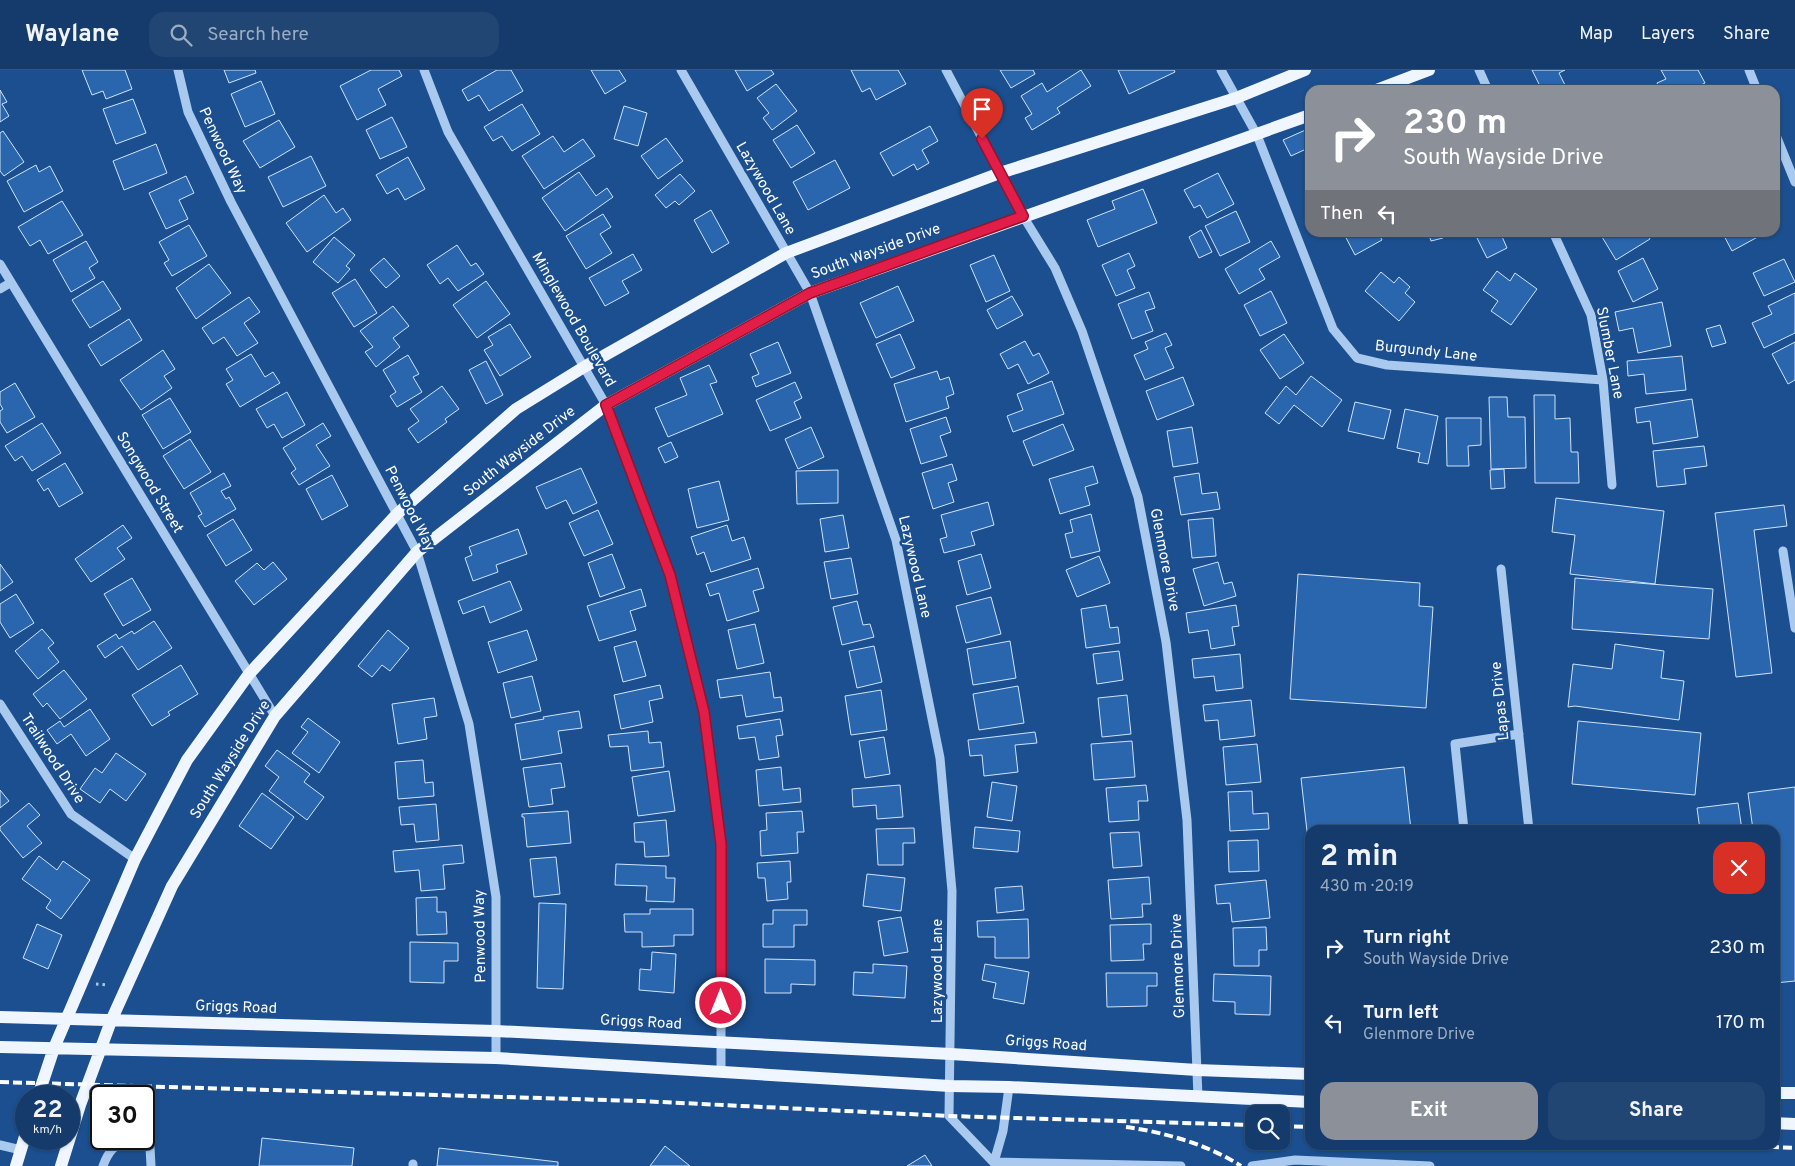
<!DOCTYPE html>
<meta charset="utf-8">
<style>
:root{--surface:#143b6b;--page:#214673;--text:#f1f3f6;--muted:#9dadc1;--line:#33557e;--accent:#8c9099}
body{margin:0;font-family:Overpass,sans-serif;background:var(--page);color:var(--text);height:100vh;display:flex;flex-direction:column;font-size:19px;white-space:nowrap}
*{box-sizing:border-box;margin:0}
p{font-size:16px;color:var(--muted)}
.icon{flex:none;width:28px;height:28px;fill:none;stroke:currentColor;stroke-width:2;stroke-linecap:round;stroke-linejoin:round}
.map{position:relative;flex:1;overflow:hidden}
.sheet{position:absolute;left:1305px;top:755px;width:475px;height:325px;display:flex;flex-direction:column;background:var(--surface);border-radius:15px;box-shadow:0 1px 4px #0004,0 0 0 1px var(--line)}
.sheet>*{flex:none}
.banner{position:absolute;left:1305px;top:15px;width:475px;height:152px;border-radius:15px;box-shadow:0 1px 4px #0004,0 0 0 1px var(--line);background:#8c9099;color:#fff;overflow:hidden}
.fabs{position:absolute;left:1245px;top:1035px;display:grid;gap:10px}
.fabs a{display:grid;place-items:center;width:45px;height:45px;border-radius:10px;background:var(--surface);box-shadow:0 1px 4px #0004,0 0 0 1px var(--line);font-size:25px}
.speed{position:absolute;left:15px;top:1015px;display:flex;gap:10px;font-size:25px;font-weight:700;text-align:center}
.speed>*{display:grid;place-content:center;width:65px;height:65px;border-radius:50%;background:var(--surface);box-shadow:0 1px 4px #0004,0 0 0 1px var(--line);line-height:1}
.speed small{font-size:12px;font-weight:400}
.speed .limit{border:2px solid #111;border-radius:8px;background:#fff;color:#111}
.pin{position:absolute;display:grid;place-items:center;width:42px;height:42px;color:#fff;margin:-51px -21px;border-radius:50% 50% 50% 0;rotate:-45deg;box-shadow:0 0 5px #0007}
.pin .icon{rotate:45deg}
.me{position:absolute;width:55px;margin:-28px;rotate:0deg;stroke-linejoin:round;filter:drop-shadow(0 0 4px #0008)}
.turn{display:flex;align-items:center;gap:18px;height:105px;padding:0 15px;font-size:22px}
.turn .icon{width:65px;height:65px;stroke-width:2.5}
.turn b{display:block;font-size:35px;line-height:42px}
.then{display:flex;align-items:center;height:48px;padding:0 15px;background:#0003;gap:10px;font-size:19px}
.round{display:grid;place-items:center;flex:none;width:52px;height:52px;border-radius:15px;background:var(--page)}
.headline{display:flex;align-items:center;justify-content:space-between;height:85px;padding:0 15px}
h1{font-size:30px;font-weight:700;line-height:38px}
.action{display:flex;gap:10px;margin-top:auto;padding:10px 15px}
.action a{flex:1;height:58px;border-radius:15px;background:var(--accent);color:#fff;font-size:20px;font-weight:700;line-height:58px;text-align:center}
.action a+a{background:var(--page);color:var(--text)}
ul{padding:0;list-style:none}
li{display:flex;align-items:center;gap:15px;height:75px;padding:0 15px}
li div{flex:1}
li b{display:block;font-size:19px}
li em{font-style:normal}
header{display:flex;align-items:center;gap:30px;box-sizing:border-box;height:70px;padding:0 25px;background:var(--surface);border-bottom:1px solid var(--line)}
header strong{font-size:24px}
nav{display:flex;gap:28px;margin-inline-start:auto;font-size:18px}
.search{width:350px;height:45px;background:var(--page);display:flex;align-items:center;gap:12px;box-sizing:border-box;padding:0 18px;border-radius:15px;color:var(--muted);font-size:19px}
.map>svg:first-child{display:block}
.building{fill:#2a66ad;stroke:#cfe3fa}
.lines{fill:none;stroke-linecap:round;stroke-linejoin:round}
.path{stroke:#a9c9ee;stroke-width:3;stroke-dasharray:2.5 4;stroke-linecap:butt}
.minor{stroke:#a9c9ee;stroke-width:9}
.major{stroke:#f0f6ff;stroke-width:12}
.rail{stroke:#fff;stroke-width:4;stroke-dasharray:9 4;stroke-linecap:butt}
.route-casing{stroke:#92132f;stroke-width:12}
.route{stroke:#e11d48;stroke-width:9}
.labels{text-anchor:middle;dominant-baseline:central;stroke-width:5;stroke-linejoin:round;paint-order:stroke}
.street-label{font-size:15px;fill:#fff;stroke:#1b4f8f}
</style>
<header>
<strong>Waylane</strong>
<div class="search"><svg class="icon" aria-label="search" viewBox="0 0 24 24"><circle cx="10" cy="10" r="6"/><path d="M15 15l6 6"/></svg>Search here</div>
<nav><a>Map</a><a>Layers</a><a>Share</a></nav>
</header>
<div class="map">
<svg width="1795" height="1096" viewBox="0 0 1795 1096">
<rect width="100%" height="100%" fill="#1b4f8f"/>
<!-- building -->
<path class="building" d="M82 0H125L132 19 106 29 103 21 92 25Z
M224 0H255L256 3 229 13Z
M371 0H399L402 6 378 19 386 35 357 50 340 16Z
M497 0H511L523 21 489 41 479 25 468 31 462 20Z
M591 0H619L626 11 605 24Z
M735 0H771L774 4 747 21Z
M851 0H898L906 14 876 30 870 18 862 22Z
M1000 0H1033L1035 4 1011 18Z
M1081 0 1091 16 1057 38 1060 43 1032 60 1025 48 1032 44 1021 26 1042 13 1047 22Z
M1118 0H1174L1175 2 1129 24Z
M1532 0H1565L1559 3 1565 15 1554 20H1542Z
M1661 0H1698L1705 13 1691 20H1660L1657 13 1666 9Z
M261 11 275 44 245 57 231 24Z
M776 14 797 41 772 60 763 48 769 43 757 28Z
M0 20 7 32 2 34 9 46 0 52Z
M133 29 146 63 116 74 103 39Z
M522 34 540 64 512 81 502 66 493 71 484 57Z
M624 36 647 43 638 76 614 69Z
M392 47 407 77 380 89 366 60Z
M279 50 295 77 260 98 243 71Z
M797 55 815 83 791 98 773 70Z
M930 56 938 71 922 80 929 93 917 100 914 94 893 106 880 83Z
M1310 58V93L1304 80 1291 86 1283 70Z
M3 61 24 92 4 106 0 101V63Z
M553 66 564 82 583 69 595 86 544 119 522 86Z
M666 68 683 91 658 109 641 86Z
M156 74 167 103 124 120 113 91Z
M311 86 326 116 283 137 268 107Z
M408 87 425 119 405 130 398 118 387 124 376 105Z
M835 90 850 118 808 140 793 112Z
M36 95 39 102 50 96 63 121 24 142 7 111Z
M579 102 596 126 607 118 613 127 565 161 542 128Z
M1218 103 1234 134 1207 148 1200 135 1194 138 1184 120Z
M680 104 695 121 679 135 675 131 666 138 655 125Z
M186 106 194 123 179 130 188 149 166 159 149 123Z
M1143 119 1157 153 1098 177 1087 150 1115 139 1112 131Z
M324 125 336 143 343 138 351 150 307 182 286 153Z
M62 131 83 165 48 184 40 170 30 176 18 157Z
M711 140 729 173 712 183 694 150Z
M1236 141 1250 172 1220 186 1205 156Z
M603 144 611 157 600 164 612 183 586 199 566 166Z
M189 155 207 186 172 206 164 193 169 190 159 172Z
M1201 160 1212 182 1199 188 1189 167Z
M1343 162H1378L1382 170 1355 185Z
M1428 162H1441L1443 168 1431 171Z
M1474 162H1500L1507 178 1487 188Z
M1599 162H1646L1650 169 1616 190Z
M1722 162H1765V163L1732 181Z
M334 167 355 185 346 196 350 199 338 213 313 192Z
M86 171 98 192 89 198 95 208 71 222 53 190Z
M1271 171 1280 187 1259 199 1265 209 1239 224 1225 199Z
M457 175 471 196 476 193 484 204 458 221 448 208 440 214 427 195Z
M1129 183 1135 196 1127 200 1135 218 1116 226 1102 195Z
M633 184 642 200 622 211 629 223 605 236 589 208Z
M994 185 1010 221 986 232 970 195Z
M384 188 400 206 386 218 370 200Z
M1643 188 1658 219 1633 232 1618 201Z
M1784 189 1795 212 1764 226 1753 203Z
M209 194 231 223 196 249 176 218Z
M1497 201 1510 211 1515 203 1537 219 1511 255 1491 241 1498 231 1483 220Z
M1381 202 1394 213 1399 207 1410 217 1405 223 1415 232 1399 251 1365 221Z
M355 209 377 243 354 257 332 223Z
M103 211 121 239 90 258 72 230Z
M486 211 510 244 477 268 453 235Z
M898 216 914 251 876 268 860 233Z
M1271 221 1287 253 1260 266 1244 235Z
M1149 222 1155 238 1145 241 1153 261 1132 269 1118 234Z
M1795 223V263L1764 278 1752 253 1772 244 1768 236Z
M1012 226 1023 245 997 259 987 240Z
M249 227 260 242 244 253 258 273 237 286 224 267 213 274 202 258Z
M1662 232 1671 276 1638 283 1633 258 1619 261 1615 242Z
M393 236 409 256 393 268 400 277 376 297 365 282 373 277 360 261Z
M129 249 142 270 101 296 88 275Z
M510 254 531 287 500 306 484 280 493 275 488 267Z
M1720 255 1726 273 1712 277 1706 259Z
M1166 263 1172 275 1165 278 1174 298 1145 310 1134 285 1148 279 1145 272Z
M900 264 915 298 891 308 876 274Z
M1284 264 1304 293 1280 309 1260 280Z
M1025 271 1033 286 1039 283 1049 303 1028 314 1018 294 1008 299 1000 284Z
M778 272 791 303 756 317 752 307 759 304 750 284Z
M1795 272V310L1788 314 1772 284Z
M163 280 175 299 164 306 172 318 141 340 120 310Z
M251 284 265 307 273 302 280 313 240 337 226 314 233 310 226 299Z
M408 285 419 304 413 307 422 322 397 337 390 326 396 322 383 300Z
M1682 286 1686 320 1646 324 1644 304 1628 306 1627 291Z
M486 291 503 325 486 334 469 300Z
M709 295 717 312 710 314 723 344 668 367 655 338 687 325 680 308Z
M937 301 940 310 949 307 954 324 946 327 949 338 906 352 894 314Z
M1311 306 1342 330 1322 357 1294 335 1279 354 1265 343 1286 316 1296 325Z
M1183 307 1194 335 1157 350 1146 321Z
M1052 311 1064 344 1013 362 1007 346 1023 340 1017 324Z
M795 312 802 328 794 332 801 348 770 361 756 330Z
M15 313 35 347 7 363 0 352V341L3 339 0 334V322Z
M442 316 459 339 445 349 447 352 418 373 408 359 419 351 410 339Z
M287 322 305 355 282 368 274 354 267 358 256 339Z
M1534 325H1555V349L1570 348 1571 382H1578L1579 413H1535Z
M1489 327H1507L1508 347H1525L1526 398 1491 399Z
M170 328 191 362 163 379 142 345Z
M1692 329 1698 367 1653 374 1650 351 1637 353 1635 338Z
M1355 332 1391 340 1384 369 1348 361Z
M1405 339 1438 346 1428 394 1418 392 1420 383 1397 378Z
M946 347 951 362 940 366 947 386 921 394 910 359Z
M1446 348H1481V375L1468 376 1469 396H1447Z
M42 353 61 383 32 401 22 386 15 391 5 376Z
M323 353 331 366 316 375 330 396 299 415 291 403 296 399 283 378Z
M1063 354 1074 380 1033 396 1023 371Z
M811 357 824 387 798 399 785 369Z
M1192 357 1198 393 1173 397 1167 361Z
M190 369 211 402 184 419 163 386Z
M671 372 678 387 665 393 658 378Z
M1704 376 1707 396 1684 399 1686 414 1657 417 1653 381Z
M65 393 83 423 59 437 48 418 44 421 37 410Z
M952 394 957 410 948 413 954 432 933 439 922 403Z
M1093 396 1098 413 1085 417 1090 435 1060 444 1049 409Z
M581 398 597 433 573 444 566 430 546 439 536 417Z
M1504 399 1505 418 1491 419 1490 400Z
M838 400V433L797 434 796 401Z
M224 403 231 416 221 421 226 429 229 427 236 439 205 457 198 446 202 444 190 423Z
M1199 403 1202 424 1217 422 1220 439 1181 445 1174 407Z
M332 405 348 436 322 450 306 419Z
M719 411 729 450 697 458 688 419Z
M1556 428 1664 441 1655 514 1570 504 1575 465 1552 462Z
M988 432 994 455 971 462 975 475 944 483 940 469 947 467 941 445Z
M1784 435 1787 456 1754 460 1772 603 1736 607 1715 443Z
M598 440 613 474 584 486 569 453Z
M1091 444 1100 481 1071 488 1065 464 1073 462 1070 450Z
M843 445 849 478 825 482 820 449Z
M1213 448 1216 486 1192 488 1188 450Z
M233 449 252 480 226 496 207 465Z
M123 455 132 468 117 478 125 489 91 512 75 489Z
M727 455 732 471 744 467 751 489 711 502 704 482 697 485 691 467Z
M518 459 527 484 496 495 498 502 473 511 465 488 472 485 469 477Z
M612 484 625 518 600 527 588 493Z
M981 484 991 518 967 525 958 491Z
M1099 486 1110 513 1077 527 1066 500Z
M851 488 858 524 831 529 824 492Z
M273 492 287 509 254 535 235 511 257 493 264 500Z
M1218 492 1224 514 1232 512 1236 526 1204 536 1193 499Z
M0 494 13 512 0 521Z
M758 498 764 518 753 521 759 541 727 551 719 523 710 526 706 514Z
M1298 504 1420 513 1419 536 1433 537 1426 638 1290 629Z
M132 508 151 540 123 556 104 524Z
M1575 508 1713 519 1709 569 1572 559Z
M510 511 522 540 490 553 484 536 463 544 458 531Z
M641 519 646 536 630 541 636 560 599 571 587 536Z
M16 524 34 553 10 568 0 552V534Z
M991 527 1001 564 966 573 956 536Z
M857 531 863 555 870 554 874 567 842 575 833 537Z
M1106 535 1110 558 1118 557 1120 573 1086 578 1081 539Z
M1236 535 1239 556 1232 557 1235 575 1211 579 1208 560 1189 563 1186 543Z
M154 551 172 578 138 600 122 576 105 588 97 576 116 564 119 569 132 561 134 564Z
M755 554 764 593 737 599 728 560Z
M42 559 54 573 48 578 59 592 38 609 15 581Z
M388 560 409 578 390 601 382 595 372 607 358 596Z
M527 560 537 590 498 603 488 572Z
M636 571 646 606 623 612 614 577Z
M1010 571 1016 608 973 615 967 579Z
M1615 574 1664 581 1661 608 1684 611 1679 650 1575 636 1568 637 1573 594 1612 599Z
M874 576 882 612 857 618 849 581Z
M1119 581 1123 610 1097 614 1093 584Z
M1240 584 1243 618 1216 621 1214 606 1194 608 1192 589Z
M181 595 198 624 168 642 170 645 152 656 132 625Z
M64 600 87 629 60 649 47 633 43 637 33 624Z
M770 602 774 628 781 627 783 641 746 647 742 625 720 628 717 610Z
M532 606 541 641 511 648 503 613Z
M660 615 663 628 649 631 653 652 621 659 614 625Z
M1018 616 1024 653 979 660 973 624Z
M881 620 887 660 851 665 845 626Z
M1127 625 1131 664 1102 667 1098 628Z
M434 628 437 646 424 648 427 669 398 674 392 634Z
M1251 630 1255 666 1220 670 1218 650 1205 651 1203 635Z
M90 639 110 669 86 686 71 664 57 674 47 660 60 651 64 657Z
M579 641 582 658 558 661 562 683 521 690 515 654 544 649 543 647Z
M308 648 340 672 319 703 292 683 308 662 301 657Z
M780 649 783 665 776 666 779 687 759 690 755 667 739 669 737 656Z
M1578 651 1701 663 1695 725 1572 714Z
M648 661 649 673 661 672 664 697 631 701 628 676 610 677 608 665Z
M1035 662 1037 673 1015 675 1018 702 984 706 982 685 970 686 968 670Z
M884 667 890 704 865 708 859 671Z
M1132 671 1135 707 1094 710 1091 674Z
M1257 674 1261 712 1226 715 1223 677Z
M277 680 310 704 304 712 324 727 307 750 269 721 279 707 265 696Z
M116 683 146 704 126 731 110 719 100 733 80 719 95 698 102 703Z
M423 690 425 713 433 712 434 726 398 729 395 692Z
M561 693 565 717 551 719 553 734 529 737 523 698Z
M781 697 783 720 800 718 801 732 759 736 756 700Z
M1404 697 1411 760H1310V788L1301 708Z
M669 701 675 741 638 746 632 707Z
M992 712 1017 716 1012 751 987 747Z
M900 715 903 747 877 749 876 735 853 737 852 719Z
M1146 715 1148 731H1138L1139 750 1109 752 1106 718Z
M1795 717V911L1775 913V760H1753L1748 723Z
M0 720 9 731 0 738Z
M1252 721 1253 744 1268 743 1269 759 1230 761 1228 722Z
M262 723 294 747 271 779 239 756Z
M29 733 40 745 27 756 42 773 23 788 0 760V757Z
M1738 733 1742 760H1700L1697 738Z
M436 734 439 770 416 772 414 754 401 755 399 737Z
M568 741 571 773 527 777 524 747H522V744Z
M802 741 804 762H797L798 783 761 786 760 761 767 760 766 743Z
M666 750 669 786 645 787 644 772H635L634 753Z
M975 757 1020 761 1018 782 973 778Z
M914 758 915 773H903V795H878L876 759Z
M1139 762 1142 796 1113 798 1110 763Z
M1258 770 1259 801 1229 802 1228 771Z
M462 775 464 793 443 795 445 819 421 821 419 800 395 802 393 781Z
M39 786 57 800 63 791 90 810 61 849 46 838 51 830 22 809Z
M556 787 560 824 534 827 530 789Z
M790 791 791 812H787L788 829 767 831 765 808H758L757 793Z
M616 794 666 796V808H675L674 832 646 831 647 816 615 815Z
M867 804 905 808 901 841 863 836Z
M1149 807 1151 834H1142L1143 847 1111 849 1108 810Z
M1266 810 1270 848 1232 852 1230 833 1217 834 1215 815Z
M1022 816 1024 840 997 843 995 818Z
M437 827V842H446L447 864 417 865 416 828Z
M539 833 566 834 563 919 537 918Z
M650 839H693V865H674V876L642 877V862H625L624 844H650Z
M773 840H807V855H794V877H763V854H773Z
M901 847 908 882 884 886 878 851Z
M1028 849 1029 888H995V867H978L977 851Z
M37 854 62 865 48 899 23 888Z
M1151 854V874H1143L1144 890 1111 891 1110 855Z
M1266 857 1267 880H1259V896H1234L1233 858Z
M410 872 458 873V891H444V913L410 912Z
M652 882 676 884 674 923 639 920 640 899 651 900Z
M765 889 815 890V915L791 914V923H765Z
M873 894 907 896 905 928 853 925 854 902 873 903Z
M985 894 1029 902 1024 934 993 928 996 913 982 910Z
M1106 903H1157V916H1147V936L1107 937Z
M1214 904 1271 906 1270 945 1235 944V932L1213 931Z
M262 1068 354 1078 352 1096H259Z
M665 1076 690 1096H650Z
M439 1078 558 1092V1096H437Z
M925 1085 932 1096H907Z"/>
<g class="lines">
<!-- path -->
<path class="path" d="M96 914 109 915"/>
<!-- minor -->
<path class="minor" d="M178 0 188 42 231 132 417 482 469 654 496 827V988
M424 0 448 62 606 335 669 505 703 642 721 774V1001
M681 0 810 223 896 470 940 688 952 821 949 1046 997 1096
M946 0 1023 146 1055 198 1082 261 1138 427 1166 572 1187 750 1198 1027
M1221 0 1257 65 1333 259 1357 288 1387 295 1603 310
M1479 0 1488 20
M1749 0 1757 20
M1775 63 1795 112
M1553 162 1591 245 1603 310 1612 415
M0 194 275 646
M0 219 10 213
M1783 481 1795 558
M1501 499 1529 760
M0 634 71 744 135 789
M1464 760 1455 674 1519 664
M1009 1017 1003 1061 994 1092 1181 1096
M137 1069 150 1077 151 1096
M0 1075 21 1080
M103 1096C108 1082 114 1075 128 1069
M413 1096V1094
M1252 1096 1295 1090 1430 1096"/>
<!-- major -->
<path class="major" d="M1376 20 1429 0
M0 947 496 961 951 984 1197 1000 1310 1004
M0 977 496 988 950 1016 1009 1017 1310 1032
M1775 1023H1795
M38 1026 54 978 135 789 187 690 249 604 397 444 516 339 584 297 786 183 1000 103 1236 28 1305 0
M1775 1053 1795 1054
M16 1096 26 1063
M61 1096 80 1035 111 951 172 816 275 646 417 482 606 335 810 223 1310 45"/>
<!-- rail -->
<path class="rail" d="M0 1012 640 1031 949 1046 1254 1055
M1281 1056 1310 1057
M1126 1057C1164 1062 1209 1075 1241 1096
M1731 1075 1795 1078"/>
</g>
<g class="lines">
<!-- route casing -->
<g class="route-casing">
<path id="route" d="M721 933V774L704 642 670 505 606 335 810 223 1023 146 982 69"/>
</g>
<!-- route -->
<use href="#route" class="route"/>
</g>
<g class="labels">
<!-- street labels -->
<g class="street-label">
<text transform="translate(222 81) rotate(65)">Penwood Way</text>
<text transform="translate(765 119) rotate(60)">Lazywood Lane</text>
<text transform="translate(876 182) rotate(-20)">South Wayside Drive</text>
<text transform="translate(573 250) rotate(60)">Minglewood Boulevard</text>
<text transform="translate(1426 282) rotate(6)">Burgundy Lane</text>
<text transform="translate(1609 283) rotate(79)">Slumber Lane</text>
<text transform="translate(520 382) rotate(-38)">South Wayside Drive</text>
<text transform="translate(149 413) rotate(59)">Songwood Street</text>
<text transform="translate(409 439) rotate(63)">Penwood Way</text>
<text transform="translate(1164 490) rotate(79)">Glenmore Drive</text>
<text transform="translate(914 497) rotate(77)">Lazywood Lane</text>
<text transform="translate(1501 631) rotate(-96)">Lapas Drive</text>
<text transform="translate(52 689) rotate(57)">Trailwood Drive</text>
<text transform="translate(231 690) rotate(-58)">South Wayside Drive</text>
<text transform="translate(481 866) rotate(-91)">Penwood Way</text>
<text transform="translate(1179 896) rotate(-92)">Glenmore Drive</text>
<text transform="translate(938 901) rotate(-90)">Lazywood Lane</text>
<text transform="translate(236 938) rotate(2)">Griggs Road</text>
<text transform="translate(641 953) rotate(3)">Griggs Road</text>
<text transform="translate(1046 974) rotate(4)">Griggs Road</text>
</g>
</g>
</svg>
<div class="fabs">
<a><svg class="icon" aria-label="search" viewBox="0 0 24 24"><circle cx="10" cy="10" r="6"/><path d="M15 15l6 6"/></svg></a>
</div>
<div class="speed"><div>22<small>km/h</small></div><div class="limit">30</div></div>
<div class="pin" style="left:982px;top:69px;background:#d93025"><svg class="icon" aria-label="arrive" viewBox="0 0 24 24"><path d="M6 21V4h12l-3 4 3 4H6"/></svg></div>
<svg class="me" style="left:721px;top:933px" viewBox="-20 -20 40 40"><circle r="17" fill="#e11d48" stroke="#fff" stroke-width="3"/><path d="M0-11L8 9 0 5-8 9z" fill="#fff"/></svg>
<div class="banner">
<div class="turn"><svg class="icon" aria-label="right" viewBox="0 0 24 24"><path d="M7 20v-9h11M14 6l5 5-5 5"/></svg><div><b>230 m</b>South Wayside Drive</div></div>
<div class="then">Then<svg class="icon" aria-label="left" viewBox="0 0 24 24"><path d="M17 20v-9H6M10 6l-5 5 5 5"/></svg></div>
</div>
<section class="sheet">
<div class="headline"><div><h1>2 min</h1><p>430 m · 20:19</p></div><a class="round" style="background:#d93025;color:#fff"><svg class="icon" aria-label="close" viewBox="0 0 24 24"><path d="M6 6l12 12M18 6L6 18"/></svg></a></div>
<ul>
<li><svg class="icon" aria-label="right" viewBox="0 0 24 24"><path d="M7 20v-9h11M14 6l5 5-5 5"/></svg><div><b>Turn right</b><p>South Wayside Drive</p></div><em>230 m</em></li>
<li><svg class="icon" aria-label="left" viewBox="0 0 24 24"><path d="M17 20v-9H6M10 6l-5 5 5 5"/></svg><div><b>Turn left</b><p>Glenmore Drive</p></div><em>170 m</em></li>
</ul>
<div class="action"><a>Exit</a><a>Share</a></div>
</section>
</div>
